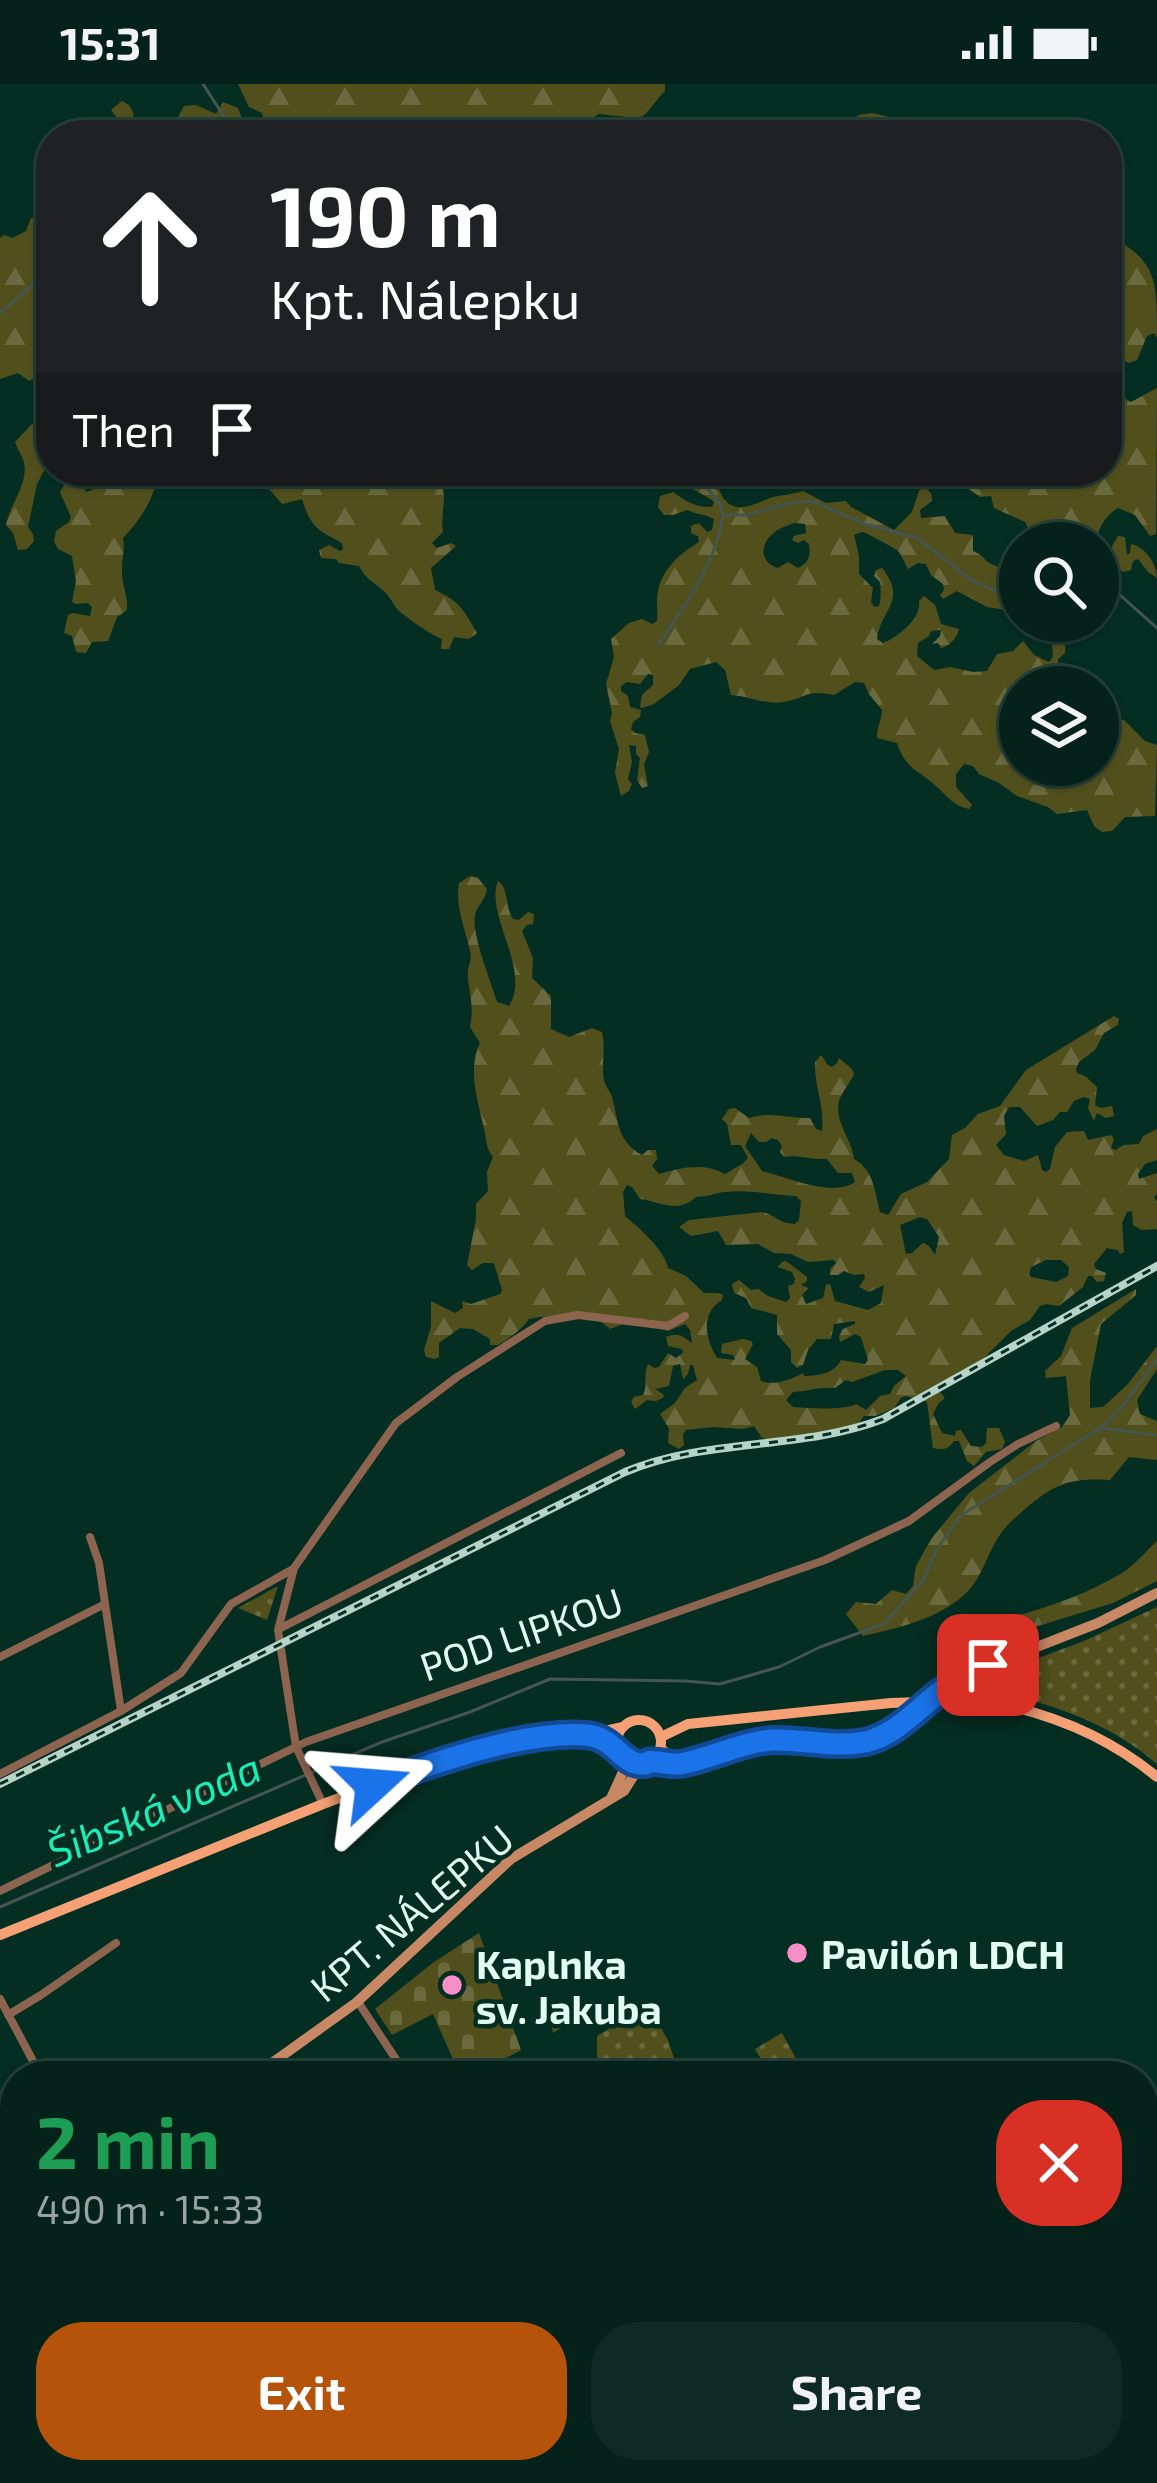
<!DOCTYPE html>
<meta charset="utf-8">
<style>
:root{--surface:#04221a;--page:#0d2a23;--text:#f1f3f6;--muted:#97a4a2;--line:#253f39;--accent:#b45309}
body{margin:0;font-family:"Exo 2",sans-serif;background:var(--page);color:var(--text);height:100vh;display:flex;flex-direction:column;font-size:45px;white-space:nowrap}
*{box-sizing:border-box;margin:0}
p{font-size:39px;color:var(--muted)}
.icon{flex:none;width:66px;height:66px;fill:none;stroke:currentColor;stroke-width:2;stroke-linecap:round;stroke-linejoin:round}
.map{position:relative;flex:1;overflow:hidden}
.sheet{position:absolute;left:0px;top:1977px;width:1158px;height:423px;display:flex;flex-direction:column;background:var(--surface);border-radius:48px 48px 0 0;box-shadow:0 3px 9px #0004,0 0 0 3px var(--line)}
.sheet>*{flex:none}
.guide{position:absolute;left:36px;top:36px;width:1086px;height:366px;border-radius:48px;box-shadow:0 3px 9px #0004,0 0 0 3px var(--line);background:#202124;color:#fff;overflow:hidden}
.fabs{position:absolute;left:999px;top:438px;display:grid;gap:24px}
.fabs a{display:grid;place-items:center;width:120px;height:120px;border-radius:50%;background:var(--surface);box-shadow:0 3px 9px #0004,0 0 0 3px var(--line);font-size:60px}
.pin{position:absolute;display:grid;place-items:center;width:102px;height:102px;color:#fff;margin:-51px;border-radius:24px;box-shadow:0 6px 18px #0006}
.me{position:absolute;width:132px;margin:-66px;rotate:71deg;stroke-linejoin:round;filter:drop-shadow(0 0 9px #0008)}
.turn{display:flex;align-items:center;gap:42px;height:252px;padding:0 36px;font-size:54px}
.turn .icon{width:156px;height:156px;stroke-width:2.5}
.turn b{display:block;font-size:84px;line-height:102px}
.then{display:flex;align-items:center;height:114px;padding:0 36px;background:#0003;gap:24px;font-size:45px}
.round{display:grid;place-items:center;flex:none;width:126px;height:126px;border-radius:48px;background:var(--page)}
.summary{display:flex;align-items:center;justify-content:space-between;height:204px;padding:0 36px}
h1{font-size:72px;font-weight:700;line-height:90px;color:#1e9e55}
.button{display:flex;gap:24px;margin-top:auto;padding:24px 36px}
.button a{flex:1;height:138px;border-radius:48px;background:var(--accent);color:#fff;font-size:48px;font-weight:700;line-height:138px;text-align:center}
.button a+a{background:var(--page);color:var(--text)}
.status{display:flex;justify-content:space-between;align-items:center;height:84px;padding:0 60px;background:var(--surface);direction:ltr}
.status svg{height:33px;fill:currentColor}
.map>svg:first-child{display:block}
.grass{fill:url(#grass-dots)}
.forest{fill:url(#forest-firs);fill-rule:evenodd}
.cemetery{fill:url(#cemetery-stones)}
.pitch{fill:#51501d}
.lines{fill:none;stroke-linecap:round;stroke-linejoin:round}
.stream{stroke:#44564f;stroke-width:3}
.street{stroke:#8d644f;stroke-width:8}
.secondary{stroke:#c88765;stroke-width:10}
.primary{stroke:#f5a175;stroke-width:10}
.rail-casing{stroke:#b6d3c8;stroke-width:8}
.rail{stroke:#052e22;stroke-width:3;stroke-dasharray:9;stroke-linecap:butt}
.primary-bridge{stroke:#f5a175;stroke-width:10}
.route-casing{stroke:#114b97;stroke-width:30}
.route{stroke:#1a73e8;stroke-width:21}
.poi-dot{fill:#fa8fc7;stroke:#052e22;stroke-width:4.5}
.labels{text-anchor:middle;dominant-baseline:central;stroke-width:9;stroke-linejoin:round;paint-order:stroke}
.street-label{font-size:39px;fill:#e2fcf1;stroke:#052e22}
.poi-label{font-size:39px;font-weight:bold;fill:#e2fcf1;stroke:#052e22;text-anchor:start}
.water-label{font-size:42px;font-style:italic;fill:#1aedb7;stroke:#052e22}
</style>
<div class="status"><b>15:31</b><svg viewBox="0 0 49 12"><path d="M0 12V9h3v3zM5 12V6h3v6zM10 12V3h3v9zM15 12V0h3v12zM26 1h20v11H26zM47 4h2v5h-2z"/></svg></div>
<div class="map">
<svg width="1157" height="2399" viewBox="0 0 1157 2399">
<defs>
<pattern id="grass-dots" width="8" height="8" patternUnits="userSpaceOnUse" patternTransform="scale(3)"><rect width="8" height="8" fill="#51501d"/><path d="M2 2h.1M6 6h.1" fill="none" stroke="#6a6a3e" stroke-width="1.8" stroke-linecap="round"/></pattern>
<pattern id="forest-firs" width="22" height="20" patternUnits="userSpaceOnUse" patternTransform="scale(3)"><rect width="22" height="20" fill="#51501d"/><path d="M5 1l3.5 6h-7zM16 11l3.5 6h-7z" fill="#6a6a3e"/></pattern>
<pattern id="cemetery-stones" width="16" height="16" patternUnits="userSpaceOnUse" patternTransform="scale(3)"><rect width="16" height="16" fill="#51501d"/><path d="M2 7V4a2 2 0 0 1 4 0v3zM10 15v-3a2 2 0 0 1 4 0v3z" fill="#6a6a3e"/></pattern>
</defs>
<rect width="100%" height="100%" fill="#052e22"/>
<!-- grass -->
<path class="grass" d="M278 1502 267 1536 238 1524Z
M1157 1523V1680C1112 1642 1062 1623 1005 1610L1003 1587 1084 1557Z
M587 1917 591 1920 584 1930 553 1949 548 1925 553 1922 559 1932Z
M648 1922 668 1956 680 1992H604L597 1980V1952Z
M782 1949 798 1978 771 1992 755 1965Z
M0 2035 15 2041V2129L0 2139Z
M74 2385H144L140 2399H94Z
M1066 2385H1140L1144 2399H1070Z"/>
<!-- forest -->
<path class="forest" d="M238 0H665V7C659 12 648 29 643 32 638 35 607 31 599 30L594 33 593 40 600 51H275L267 46 262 29 249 23Z
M122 17C133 22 133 28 135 39L141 44V51H109L114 44 119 42 120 38 111 26Z
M223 18 238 24 243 37 257 51H234L224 44 190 41 187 51H172L168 43 177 35 184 22 196 21 216 30Z
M872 29 916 39 964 37 973 40 981 51H857L849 49 850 38 859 31Z
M31 134H34V138L42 139 51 134V291L38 292 29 297 18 289 0 295V154L4 151 12 154 26 147Z
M1107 151C1157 176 1157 195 1157 254L1154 249 1147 252 1137 276 1129 279 1118 274 1113 293H1107Z
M1157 304 1156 450 1150 452 1135 431 1118 424C1108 429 1094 448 1098 459H1041L1034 455 1025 438 994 424 991 412 980 413 963 401 964 387H1107V314L1113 315 1121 312 1131 318Z
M32 340 45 351 47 381 37 400 28 443 33 450 34 457 27 465 18 466 13 449 6 441C9 422 29 399 24 378 22 371 17 365 15 358Z
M62 387H87L89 392 84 404 86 408 92 406 95 396 104 387H158C156 412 140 437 123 454 125 466 122 473 122 485 121 499 128 511 127 526L117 533 108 557 92 558 86 569 76 568 72 552 64 549 68 531 72 529 90 532 92 523 88 519 76 520 72 518 76 497 72 472 58 465 54 458 56 447 69 438 71 433 60 408 67 397Z
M260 387H284L282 397 285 400 296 399 301 395V387H365L369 404 377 387H451L442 402C447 414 440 433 443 448L432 459 437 464 451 459 456 462 431 484 435 506C461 518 464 527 477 549L469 555 454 553 449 565H441L442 555C433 552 406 533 399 527 394 522 391 515 387 510 375 498 368 498 359 482L339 479 336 475 321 474 319 466 329 461 340 467 343 465 342 459C318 446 311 444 302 415L282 420 262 397Z
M673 387H709C714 395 719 408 724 415 737 432 758 418 773 413 782 411 793 410 803 407L826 419 846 417 851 423 894 446 912 428 919 407 924 403 931 409 932 417 920 426 921 434 945 432 955 449 973 451V467C981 470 982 473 988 478 998 485 998 479 1007 492L1020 491V528L987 523 957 507 943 515 940 511 944 506 943 500 931 491 926 480 918 479 908 485C905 480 902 471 898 467 895 464 866 449 863 448 860 448 857 450 854 451L859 472V490L873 504 871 518 874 523 879 522C881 518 881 502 880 498L874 492 876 486 882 484C908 517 881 524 877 555L883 559C898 553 922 534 919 517L924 512 935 521 941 540 959 545C957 554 950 562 941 564L938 559 932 560 940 552 941 546 931 547 929 552 918 559 917 572 934 586 950 583 973 588 987 587 997 570 1013 567 1023 557 1034 571 1049 578 1053 573 1052 559 1061 557 1065 562V569L1058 575V590L1047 603H1020V681H1098V649L1107 647 1114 636H1124L1145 657 1157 661 1155 732 1125 733 1112 747 1102 748 1094 742 1087 726 1057 730 1048 723 1017 712 999 699 979 690 973 682 964 680 956 690V703L972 721 969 725C954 722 948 713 937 703 919 686 906 686 897 659L877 654C876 644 882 636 882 626L869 610 864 599 855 598 834 611C803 605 809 614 783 618 765 621 749 612 731 611L725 586 716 578 690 585 679 601 654 620 642 624 640 623 642 611 653 601V591L648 590 640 600 627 598 621 602V607L628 612 630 623 641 626 640 633 633 638 631 645 635 649 645 651 649 668 644 680 648 702 642 704 637 696 640 674 636 670V662L629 661 632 678 628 695 632 700 629 707 621 712 615 689 619 665 610 637 612 629 606 600 614 573 611 555 629 539 642 535 652 540 657 537C658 530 657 523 657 516 658 488 678 471 699 458L698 452 691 449V442L699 439 707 448 712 446 714 435C706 430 697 431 687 426L673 431H664L658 423 660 412 673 408C685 417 697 424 712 423L714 418C700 406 682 404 673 387ZM794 439 805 440 806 449 794 452 792 456 798 459 804 456 809 460C811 471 809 479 798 484L788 478 778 484C758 478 760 458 776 447 781 443 788 442 794 439Z
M1118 452 1125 453 1127 471 1130 469 1131 460C1146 463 1157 481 1157 494L1148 488 1138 475 1133 477 1131 486 1124 488 1115 484 1112 462Z
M470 792 478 794 487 805C485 817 478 820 475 831 471 849 491 898 497 918L509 922C532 886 484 830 498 797 509 804 505 824 513 835L519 836 528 828 534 830 533 840 527 841 522 847 533 874 532 894 551 912V945L569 953 592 944 602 948C606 964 601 980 604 996 605 1002 610 1007 612 1013 619 1038 616 1056 642 1071L648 1066H656L657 1075 652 1082 659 1090C681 1084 702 1078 725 1090L742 1080 748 1074 741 1061H731L727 1040 722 1035 729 1025 735 1024 749 1034C774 1027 786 1035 810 1034L816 1045 822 1047C825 1023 814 1001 815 978L821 971 828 981 832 983 837 979 839 974 852 985 854 990C850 999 842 1008 839 1017 834 1038 852 1055 854 1075 874 1086 875 1108 880 1128L888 1131 901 1110 927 1098 949 1075 952 1051 965 1044 978 1030 1000 1022 1026 986 1114 932 1119 935 1118 941 1104 949 1095 966 1079 978 1076 985 1077 989 1085 992 1097 1003 1095 1021 1101 1024 1112 1022 1114 1032 1106 1034 1097 1029 1094 1037 1088 1024 1090 1015 1084 1013 1074 1017 1067 1028H1060L1053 1036 1037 1042 1020 1023H1009L1004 1032 1006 1050 996 1061 1004 1071 1024 1077 1038 1071 1042 1086 1046 1088 1050 1085 1055 1063 1067 1048 1084 1047 1088 1056 1111 1051 1114 1055 1111 1064 1115 1066 1124 1061 1139 1060 1143 1052 1157 1045V1076L1145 1080 1138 1090 1139 1095 1157 1089V1109L1154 1114 1157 1117V1145L1142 1146 1133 1141 1132 1127 1127 1128 1122 1139 1124 1168 1120 1170 1118 1166 1107 1164 1094 1180 1096 1185 1106 1189 1104 1197 1097 1198 1092 1192H1088L1083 1203 1059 1222 1046 1220 1040 1222 1030 1236 1011 1247 984 1274 969 1283 960 1295 945 1299 939 1307 945 1314 938 1320 933 1330 942 1349 955 1352 956 1347 961 1346 971 1362 982 1363 986 1359 987 1344H999L1005 1358 1002 1365 986 1368 974 1382 967 1377 959 1357H954C948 1366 943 1366 933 1364L927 1318 906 1312 901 1314 894 1324 875 1332H864L858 1340 850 1344 776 1357 762 1354 754 1342 743 1345 713 1343 686 1346 683 1350 684 1361 679 1365 668 1359 669 1345 660 1330 675 1319 685 1304 697 1296 693 1281H690L688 1290 683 1295 680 1280 673 1282 669 1302 655 1305 663 1310 664 1313 656 1317 647 1316 635 1325 631 1318 634 1313 643 1311C648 1301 643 1290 648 1280L654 1284 659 1283 668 1269 676 1274 683 1269 682 1265 668 1262 666 1253C680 1247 684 1254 692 1259L690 1246 685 1240 668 1247 632 1237 610 1245C594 1227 551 1230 529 1235 522 1245 509 1255 498 1261H490V1255L473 1245 460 1244 439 1259V1273L435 1275 426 1273 424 1266 431 1243V1217L455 1229 463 1224 462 1217 471 1220 500 1210 502 1206 494 1179H483L472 1186 467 1181 476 1135V1120L488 1107 487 1088 493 1073C485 1062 487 1057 484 1045 478 1017 467 986 480 959L470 943C474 925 470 912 468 894 466 882 473 879 470 867 465 844 455 822 459 799ZM751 1049 759 1058H766L772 1054 778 1056 782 1062 780 1068 784 1073C798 1070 811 1076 827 1075L838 1089H852L855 1098C832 1114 787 1093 762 1087L745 1062ZM627 1101 632 1103 640 1115C661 1118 678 1130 696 1113 707 1113 714 1109 725 1108 748 1105 773 1111 796 1112L801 1117 799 1136 795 1140C777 1139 776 1131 762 1128L689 1136 679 1143 691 1152 718 1147 726 1161 758 1160 774 1169 791 1170 808 1178 834 1176 836 1179 830 1185V1191H838L844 1187 854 1191 864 1190 865 1194 859 1203 869 1208 884 1201 881 1219 868 1226 835 1217 830 1200 826 1201 823 1214 806 1220 802 1211 808 1204 801 1201 807 1197V1193L786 1177 782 1178 778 1183 792 1188 795 1195 794 1200 788 1202 790 1214 786 1218 768 1212 758 1205 751 1206 739 1196 732 1200 734 1209 746 1214 751 1224 777 1231V1250L791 1266V1278L797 1284 803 1281 808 1266 817 1255H831L834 1240 855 1237V1240L843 1245 839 1252 840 1258 855 1250 861 1253 868 1276 865 1280 841 1276C835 1289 818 1292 804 1292L803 1289C790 1296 774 1302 761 1297L757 1283 745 1275 753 1260 751 1257 743 1255 722 1260 721 1269 733 1271 735 1276 717 1274C705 1253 700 1230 722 1216L723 1211 718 1209H704L686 1192 668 1184C664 1165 639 1144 625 1132L623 1108ZM920 1133 927 1135 939 1153 935 1171 929 1162 923 1159 912 1169 906 1170 900 1141ZM1046 1176H1061L1069 1183 1068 1192 1056 1198 1031 1193 1029 1190 1031 1183ZM885 1286H898L906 1292 894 1302 890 1310 880 1312 866 1326 856 1320C842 1327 810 1324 793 1323L786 1316 793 1308C808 1307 819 1303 835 1304L846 1296 852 1298Z
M1136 1205V1211L1101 1240 1090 1296V1324L1103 1323 1128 1300 1157 1262V1285L1137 1316 1140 1330 1157 1337V1376L1129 1373 1110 1396C1070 1394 1056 1399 1025 1425 1016 1433 1005 1442 999 1452 987 1470 982 1494 966 1509 939 1535 898 1544 863 1552L846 1530 856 1518 876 1520 892 1506 906 1510 913 1502 916 1482 931 1455 969 1409 1036 1357 1062 1343 1070 1331 1066 1292 1046 1294 1045 1287 1061 1272 1072 1244Z
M1157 1457V1497L1113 1519 996 1555 980 1542C1029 1529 1079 1515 1122 1489 1135 1481 1146 1467 1157 1457Z"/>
<!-- cemetery -->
<path class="cemetery" d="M479 1849 521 1966 472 1992H442L457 1984 433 1930 392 1951 375 1925 434 1878Z"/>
<!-- pitch -->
<path class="pitch" d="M397 2385H483L485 2399H399Z"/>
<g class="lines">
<!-- stream -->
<path class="stream" d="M203 0 223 31 240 51
M174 51 179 40 191 36 224 37
M0 229 51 185
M693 387 720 420 723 431H747L790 419 812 417 865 440 917 454 973 497 991 505 1020 512
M1098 479 1102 485 1103 496 1157 544
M658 561C684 523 717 478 723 431
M1102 1343 1123 1322 1157 1275
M0 1823 382 1658 470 1628 550 1595 685 1597 720 1600 779 1583 820 1563 884 1540 924 1495 937 1465 960 1432 1100 1344 1157 1351"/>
<!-- street -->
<path class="street" d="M90 1453 99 1479 121 1627
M279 1545 621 1369
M0 1573 105 1520
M0 1690 121 1627 181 1589 231 1520 293 1485
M323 1720 296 1663 278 1546 294 1484 396 1339 457 1293 545 1237 578 1231 668 1242 685 1232
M0 1807 306 1658 825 1476 909 1437 990 1378 1018 1360 1056 1342
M0 1915 41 1992
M358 1918 407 1992
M8 1931 41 1911 116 1859
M0 2028 15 2034
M0 2155 4 2160 0 2164
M0 2326 15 2340
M65 2385 83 2399
M178 2385 205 2399
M34 2399 44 2385
M554 2399 557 2385
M834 2399 838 2385"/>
<!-- secondary -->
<path class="secondary" d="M661 1664 669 1672 685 1676
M647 1679 682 1680 732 1664 773 1656 848 1660 877 1654 905 1638 938 1610 968 1590 1098 1539 1157 1509
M612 1712 628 1677
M254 1992 357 1918 511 1775 624 1707 641 1680
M1157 2082C1148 2105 1152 2122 1157 2146
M151 2399 154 2385"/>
<!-- primary -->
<path class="primary" d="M979 1616C1046 1627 1105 1650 1157 1693
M617 1658a22 22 0 1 1 44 0a22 22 0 1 1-44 0Z
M661 1653 688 1640 891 1619
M0 1851 323 1720 432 1680 538 1654 586 1651 623 1643"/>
<!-- rail casing -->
<g class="rail-casing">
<path id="rail" d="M0 1700 625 1388C708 1353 799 1367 883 1335L1157 1182"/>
</g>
<!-- rail -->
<use href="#rail" class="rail"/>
<!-- primary-bridge -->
<path class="primary-bridge" d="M891 1619 979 1616"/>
</g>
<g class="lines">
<!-- route casing -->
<g class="route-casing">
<path id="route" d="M373 1701C431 1680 524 1646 586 1651 614 1653 621 1679 640 1680 657 1680 640 1676 658 1678 668 1679 675 1682 685 1679 715 1673 742 1658 773 1656 804 1655 834 1664 865 1658 896 1651 916 1626 940 1608 955 1596 971 1588 988 1581"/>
</g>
<!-- route -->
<use href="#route" class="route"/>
</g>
<!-- markers -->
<g class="poi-dot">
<circle cx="797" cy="1869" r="12"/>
<circle cx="452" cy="1901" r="12"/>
</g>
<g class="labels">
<!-- street labels -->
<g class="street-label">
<text transform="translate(521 1549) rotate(-19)">POD LIPKOU</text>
<text transform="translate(411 1828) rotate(-40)">KPT. NÁLEPKU</text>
</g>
<!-- poi labels -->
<g class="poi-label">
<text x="821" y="1869">Pavilón LDCH</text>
<text x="476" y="1879">Kaplnka<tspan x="476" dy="45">sv. Jakuba</tspan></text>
</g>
<!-- water labels -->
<g class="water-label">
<text transform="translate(153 1724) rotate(-23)">Šibská voda</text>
</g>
</g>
</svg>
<div class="fabs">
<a><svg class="icon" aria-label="search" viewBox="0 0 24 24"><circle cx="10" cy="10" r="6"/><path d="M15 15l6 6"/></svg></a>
<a><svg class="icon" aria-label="layers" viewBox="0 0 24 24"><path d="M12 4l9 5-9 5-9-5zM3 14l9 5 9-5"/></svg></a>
</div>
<div class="pin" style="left:988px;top:1581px;background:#d93025"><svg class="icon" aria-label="arrive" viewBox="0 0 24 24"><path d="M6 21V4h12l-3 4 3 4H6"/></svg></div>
<svg class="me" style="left:373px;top:1701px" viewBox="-20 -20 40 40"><path d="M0-17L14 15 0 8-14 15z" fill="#1a73e8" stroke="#fff" stroke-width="4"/></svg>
<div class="guide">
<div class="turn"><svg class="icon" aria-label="ahead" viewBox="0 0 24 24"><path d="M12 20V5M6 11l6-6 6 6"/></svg><div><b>190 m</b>Kpt. Nálepku</div></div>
<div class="then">Then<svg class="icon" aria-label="arrive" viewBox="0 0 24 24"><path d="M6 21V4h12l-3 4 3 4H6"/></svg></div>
</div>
<section class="sheet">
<div class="summary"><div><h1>2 min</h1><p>490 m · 15:33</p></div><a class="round" style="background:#d93025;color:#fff"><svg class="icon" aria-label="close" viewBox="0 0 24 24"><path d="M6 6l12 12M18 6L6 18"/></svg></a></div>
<div class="button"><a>Exit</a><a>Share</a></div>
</section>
</div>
